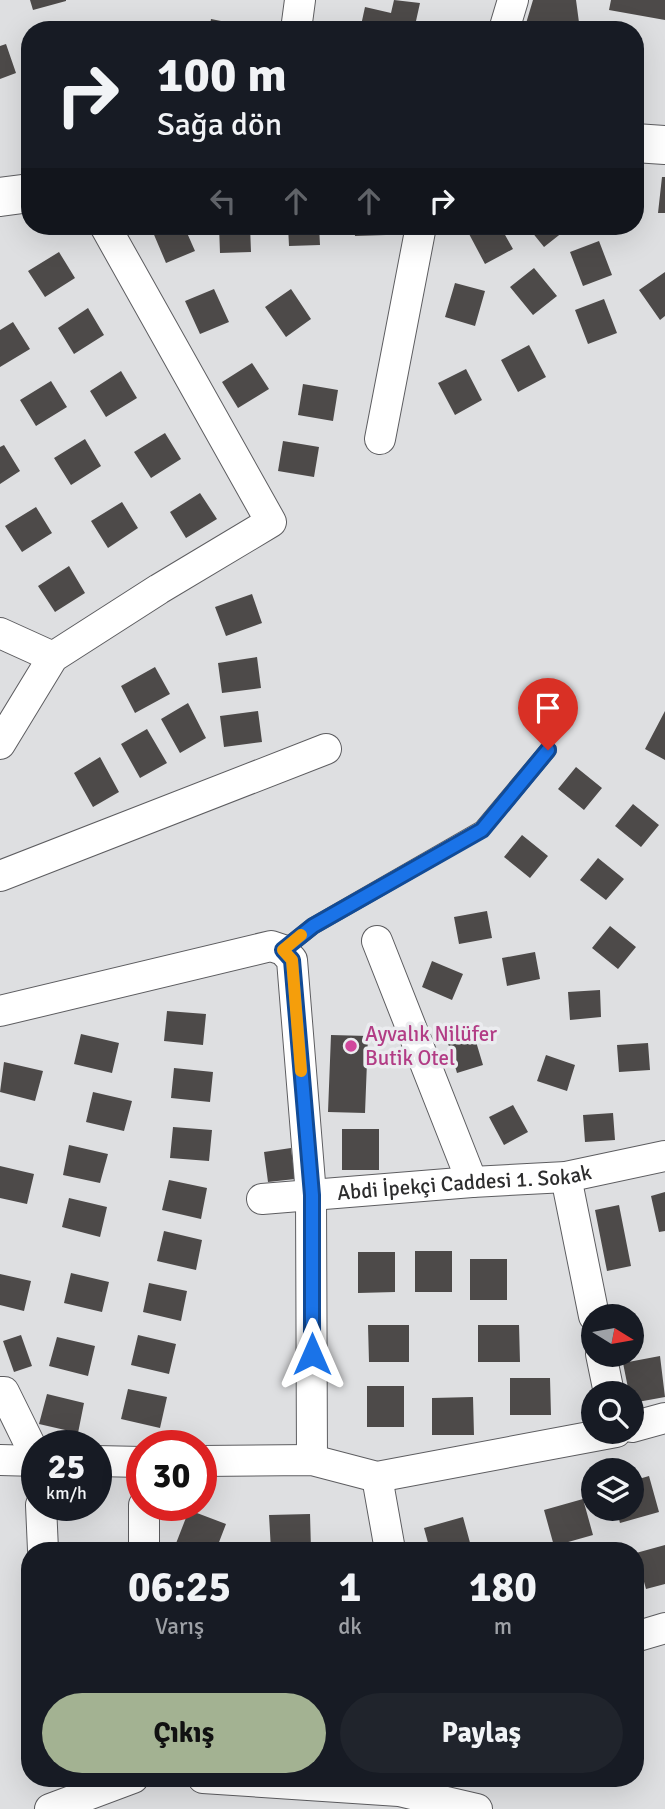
<!DOCTYPE html>
<html lang="tr">
<meta charset="utf-8">
<style>
:root{--surface:#171b24;--page:#20242c;--text:#f1f3f6;--muted:#9ea1a6;--accent:#a3b292}
body{margin:0;font-family:Signika,sans-serif;background:var(--page);color:var(--text);height:100vh;display:flex;flex-direction:column;font-size:26px;white-space:nowrap}
*{box-sizing:border-box;margin:0}
p{font-size:23px;color:var(--muted)}
.icon{flex:none;width:38px;height:38px;fill:none;stroke:currentColor;stroke-width:2;stroke-linecap:round;stroke-linejoin:round}
.map{position:relative;flex:1;overflow:hidden}
.panel{position:absolute;left:21px;top:1542px;width:623px;height:245px;display:flex;flex-direction:column;background:var(--surface);border-radius:28px;box-shadow:0 7px 28px #0002}
.panel>*{flex:none}
.hud{position:absolute;left:21px;top:21px;width:623px;height:214px;border-radius:28px;box-shadow:0 7px 28px #0002;background:#171b24;color:var(--text);overflow:hidden}
.needle{width:46px;rotate:101deg}
.fabs{position:absolute;left:581px;top:1304px;display:grid;gap:14px}
.fabs a{display:grid;place-items:center;width:63px;height:63px;border-radius:50%;background:var(--surface);box-shadow:0 7px 28px #0002;font-size:35px}
.speed{position:absolute;left:21px;top:1430px;display:flex;gap:14px;font-size:35px;font-weight:700;text-align:center}
.speed>*{display:grid;place-content:center;width:91px;height:91px;border-radius:50%;background:var(--surface);box-shadow:0 7px 28px #0002;line-height:1}
.speed small{font-size:18px;font-weight:400}
.speed .limit{border:10px solid #d22;background:#fff;color:#111}
.pin{position:absolute;display:grid;place-items:center;width:60px;height:60px;color:#fff;margin:-72px -30px;border-radius:50% 50% 50% 0;rotate:-45deg;box-shadow:0 0 7px #0007}
.pin .icon{rotate:45deg}
.me{position:absolute;width:77px;margin:-38px;rotate:0deg;stroke-linejoin:round;filter:drop-shadow(0 0 5px #0008)}
.turn{display:flex;align-items:center;gap:24px;height:147px;padding:0 21px;font-size:32px}
.turn .icon{width:91px;height:91px;stroke-width:2.5}
.turn b{display:block;font-size:49px;line-height:60px}
.lanes{display:flex;align-items:center;height:66px;padding:0 21px;background:#0003;justify-content:center;gap:35px;direction:ltr}
.lanes .off{opacity:.35}
.eta{display:flex;justify-content:space-evenly;align-items:center;height:119px;text-align:center}
.eta b{font-size:42px;font-weight:700;line-height:49px}
.cta{display:flex;gap:14px;margin-top:auto;padding:14px 21px}
.cta a{flex:1;height:80px;border-radius:42px;background:var(--accent);color:#111;font-size:28px;font-weight:700;line-height:80px;text-align:center}
.cta a+a{background:var(--page);color:var(--text)}
.map>svg:first-child{display:block}
.building{fill:#4d4a49}
.lines{fill:none;stroke-linecap:round;stroke-linejoin:round}
.lane-casing{stroke:#5d5d60;stroke-width:18}
.street-casing{stroke:#5d5d60;stroke-width:32}
.secondary-casing{stroke:#5d5d60;stroke-width:40}
.lane{stroke:#fff;stroke-width:16}
.street{stroke:#fff;stroke-width:30}
.secondary{stroke:#fff;stroke-width:38}
.route-casing{stroke:#114b97;stroke-width:18}
.route{stroke:#1a73e8;stroke-width:12}
.slow{stroke:#f59e0b;stroke-width:12}
.hotel-dot{fill:#d1479c;stroke:#ebecef;stroke-width:2.5}
.labels{text-anchor:middle;dominant-baseline:central;stroke-width:7;stroke-linejoin:round;paint-order:stroke}
.hotel-label{font-size:21px;fill:#b23c85;stroke:#ebecef;text-anchor:start}
.street-label{font-size:21px;fill:#2d2d2e;stroke:#ebecef}
</style>
<div class="map">
<svg width="665" height="1809" viewBox="0 0 665 1809">
<rect width="100%" height="100%" fill="#dedfe1"/>
<!-- building -->
<path class="building" d="M30 0H66V1L33 10Z
M394 0 420 3 414 30H360L365 7 391 13Z
M533 0H576L580 30H524Z
M611 0H665V20L609 10Z
M211 19 236 24 235 30H209Z
M6 44 16 73 0 79V46Z
M662 177H665V213H658Z
M163 226H184L195 251 166 263 152 230Z
M219 226H250L251 252 220 253Z
M288 226H319L320 245 289 246Z
M354 226H386V235L355 236Z
M480 226H500L513 249 485 264 468 232Z
M527 226H567L568 228 544 247Z
M599 241 612 275 583 286 570 252Z
M59 252 75 278 45 297 28 271Z
M534 268 557 296 533 315 510 287Z
M665 272V316L660 320 639 290Z
M455 283 485 291 475 326 445 317Z
M214 289 229 322 200 334 185 301Z
M291 289 311 319 286 337 265 307Z
M604 299 617 333 588 344 575 310Z
M88 308 104 335 74 354 58 328Z
M13 322 30 349 0 367V330Z
M529 345 546 377 518 392 501 360Z
M252 363 269 389 238 408 222 382Z
M466 369 482 400 455 415 438 383Z
M121 371 137 398 106 417 90 391Z
M51 381 67 407 36 426 20 400Z
M303 384 338 390 333 421 298 415Z
M165 433 181 459 151 478 134 452Z
M85 439 101 466 71 485 54 458Z
M283 441 319 447 314 477 278 471Z
M4 445 20 471 0 484V447Z
M200 493 217 519 186 538 170 512Z
M122 502 138 528 108 548 91 521Z
M36 507 52 533 22 552 5 526Z
M69 566 85 593 55 612 38 586Z
M252 594 262 623 226 636 215 607Z
M257 657 261 688 222 693 218 663Z
M155 667 170 694 135 713 121 686Z
M188 703 206 738 180 753 161 719Z
M258 711 262 742 224 747 220 716Z
M665 711V760L645 749Z
M147 729 167 763 140 778 121 744Z
M100 757 119 792 93 807 74 773Z
M576 767 602 788 584 810 558 789Z
M633 804 659 825 641 847 615 826Z
M522 835 548 856 530 878 504 857Z
M598 858 624 879 606 900 580 880Z
M487 911 492 938 459 944 454 917Z
M610 926 636 947 618 969 592 948Z
M535 952 540 979 507 986 502 958Z
M432 961 463 974 452 1000 422 987Z
M600 990 601 1017 570 1020 568 992Z
M167 1011 206 1014 203 1045 164 1041Z
M81 1034 119 1043 112 1073 74 1064Z
M331 1035 368 1036 365 1113 328 1112Z
M474 1035 483 1065 457 1073 448 1043Z
M648 1043 650 1070 619 1072 617 1045Z
M546 1055 575 1065 567 1091 537 1081Z
M4 1062 43 1071 35 1101 0 1092Z
M174 1068 213 1072 210 1102 171 1098Z
M93 1092 132 1101 124 1131 86 1122Z
M513 1105 528 1132 504 1145 489 1117Z
M613 1113 615 1140 585 1142 583 1115Z
M173 1127 212 1130 209 1161 170 1158Z
M342 1129H379V1170H342Z
M69 1145 108 1154 100 1183 63 1175Z
M291 1148 295 1179 268 1182 264 1152Z
M0 1166 34 1174 27 1204 0 1198Z
M169 1180 207 1188 201 1219 162 1210Z
M665 1192V1231L659 1232 651 1196Z
M69 1198 107 1207 100 1237 62 1227Z
M619 1205 631 1266 607 1271 595 1210Z
M164 1231 202 1240 196 1270 157 1261Z
M415 1251H452V1292H415Z
M358 1252H395V1292L358 1293Z
M470 1259H507V1300H470Z
M71 1273 109 1282 102 1312 64 1303Z
M0 1274 31 1281 24 1311 0 1305Z
M149 1283 187 1291 181 1321 143 1312Z
M368 1325H409V1362H369Z
M478 1325H519L520 1362H478Z
M21 1335 32 1366 14 1372 3 1341Z
M138 1335 176 1344 169 1374 131 1365Z
M57 1337 95 1346 88 1376 49 1366Z
M660 1356 665 1397 632 1403V1393H629L623 1363Z
M510 1378H550L551 1415H510Z
M367 1386H404V1427H367Z
M128 1389 167 1397 160 1428 121 1419Z
M47 1394 84 1403 78 1433 39 1424Z
M473 1397 474 1435H432V1398Z
M649 1476 659 1512 620 1523 616 1508H632V1481Z
M583 1499 593 1535 554 1546 544 1510Z
M189 1510 226 1524 216 1550H185L175 1546Z
M310 1514 311 1550H271L269 1515Z
M463 1517 472 1550H430L424 1528Z
M665 1545V1584L646 1589 636 1553Z"/>
<g class="lines">
<!-- lane casing -->
<g class="lane-casing">
<path id="lane" d="M283 950 313 926 482 829 548 750"/>
</g>
<!-- street casing -->
<g class="street-casing">
<g id="street">
<path d="M296 30 300 0"/>
<path d="M504 30 513 0"/>
<path d="M380 439 421 226"/>
<path d="M0 633 53 657"/>
<path d="M0 744 53 657 159 589 271 522 105 226"/>
<path d="M0 876 326 749"/>
<path d="M377 941 472 1182"/>
<path d="M0 1011 271 946 283 950 292 960 311 1195 312 1460"/>
<path d="M566 1177 594 1316"/>
<path id="s1" d="M262 1199 472 1182 566 1177 665 1156"/>
<path d="M601 1354 609 1393"/>
<path d="M0 1392H4L37 1459"/>
<path d="M632 1427 665 1418"/>
<path d="M0 1460 37 1461"/>
<path d="M96 1461 142 1462"/>
<path d="M201 1461 312 1460 377 1477 616 1432"/>
<path d="M377 1477 390 1550"/>
<path d="M41 1505 43 1550"/>
<path d="M144 1550V1505"/>
<path d="M635 1637 665 1628"/>
<path d="M203 1778 399 1791 477 1809"/>
<path d="M50 1809 133 1778"/>
</g>
</g>
<!-- secondary casing -->
<g class="secondary-casing">
<path id="secondary" d="M635 143 665 145
M0 197 30 193"/>
</g>
<!-- lane -->
<use href="#lane" class="lane"/>
<!-- street -->
<use href="#street" class="street"/>
<!-- secondary -->
<use href="#secondary" class="secondary"/>
</g>
<g class="lines">
<!-- route casing -->
<g class="route-casing">
<path id="route" d="M312 1354V1195L292 960 283 950 313 926 482 830 548 750"/>
</g>
<!-- route -->
<use href="#route" class="route"/>
<!-- slow -->
<path class="slow" d="M301 935 283 950 292 960 301 1071"/>
</g>
<!-- markers -->
<circle class="hotel-dot" cx="351" cy="1046" r="7"/>
<g class="labels">
<!-- hotel labels -->
<g class="hotel-label">
<text x="365" y="1034">Ayvalık Nilüfer<tspan x="365" dy="24">Butik Otel</tspan></text>
</g>
<!-- street labels -->
<g class="street-label">
<text stroke="none"><textPath href="#s1" startOffset="203">Abdi İpekçi Caddesi 1. Sokak</textPath></text>
</g>
</g>
</svg>
<div class="fabs">
<a><svg class="needle" viewBox="-14 -14 28 28"><path d="M0-13l5 13h-10z" fill="#e53935"/><path d="M0 13l5-13h-10z" fill="#9ea1a6"/></svg></a>
<a><svg class="icon" aria-label="search" viewBox="0 0 24 24"><circle cx="10" cy="10" r="6"/><path d="M15 15l6 6"/></svg></a>
<a><svg class="icon" aria-label="layers" viewBox="0 0 24 24"><path d="M12 4l9 5-9 5-9-5zM3 14l9 5 9-5"/></svg></a>
</div>
<div class="speed"><div>25<small>km/h</small></div><div class="limit">30</div></div>
<div class="pin" style="left:548px;top:750px;background:#d93025"><svg class="icon" aria-label="arrive" viewBox="0 0 24 24"><path d="M6 21V4h12l-3 4 3 4H6"/></svg></div>
<svg class="me" style="left:312px;top:1354px" viewBox="-20 -20 40 40"><path d="M0-17L14 15 0 8-14 15z" fill="#1a73e8" stroke="#fff" stroke-width="4"/></svg>
<div class="hud">
<div class="turn"><svg class="icon" aria-label="right" viewBox="0 0 24 24"><path d="M7 20v-9h11M14 6l5 5-5 5"/></svg><div><b>100 m</b>Sağa dön</div></div>
<div class="lanes"><svg class="icon off" aria-label="left" viewBox="0 0 24 24"><path d="M17 20v-9H6M10 6l-5 5 5 5"/></svg><svg class="icon off" aria-label="ahead" viewBox="0 0 24 24"><path d="M12 20V5M6 11l6-6 6 6"/></svg><svg class="icon off" aria-label="ahead" viewBox="0 0 24 24"><path d="M12 20V5M6 11l6-6 6 6"/></svg><svg class="icon" aria-label="right" viewBox="0 0 24 24"><path d="M7 20v-9h11M14 6l5 5-5 5"/></svg></div>
</div>
<section class="panel">
<div class="eta">
<div><b>06:25</b><p>Varış</p></div>
<div><b>1</b><p>dk</p></div>
<div><b>180</b><p>m</p></div>
</div>
<div class="cta"><a>Çıkış</a><a>Paylaş</a></div>
</section>
</div>
